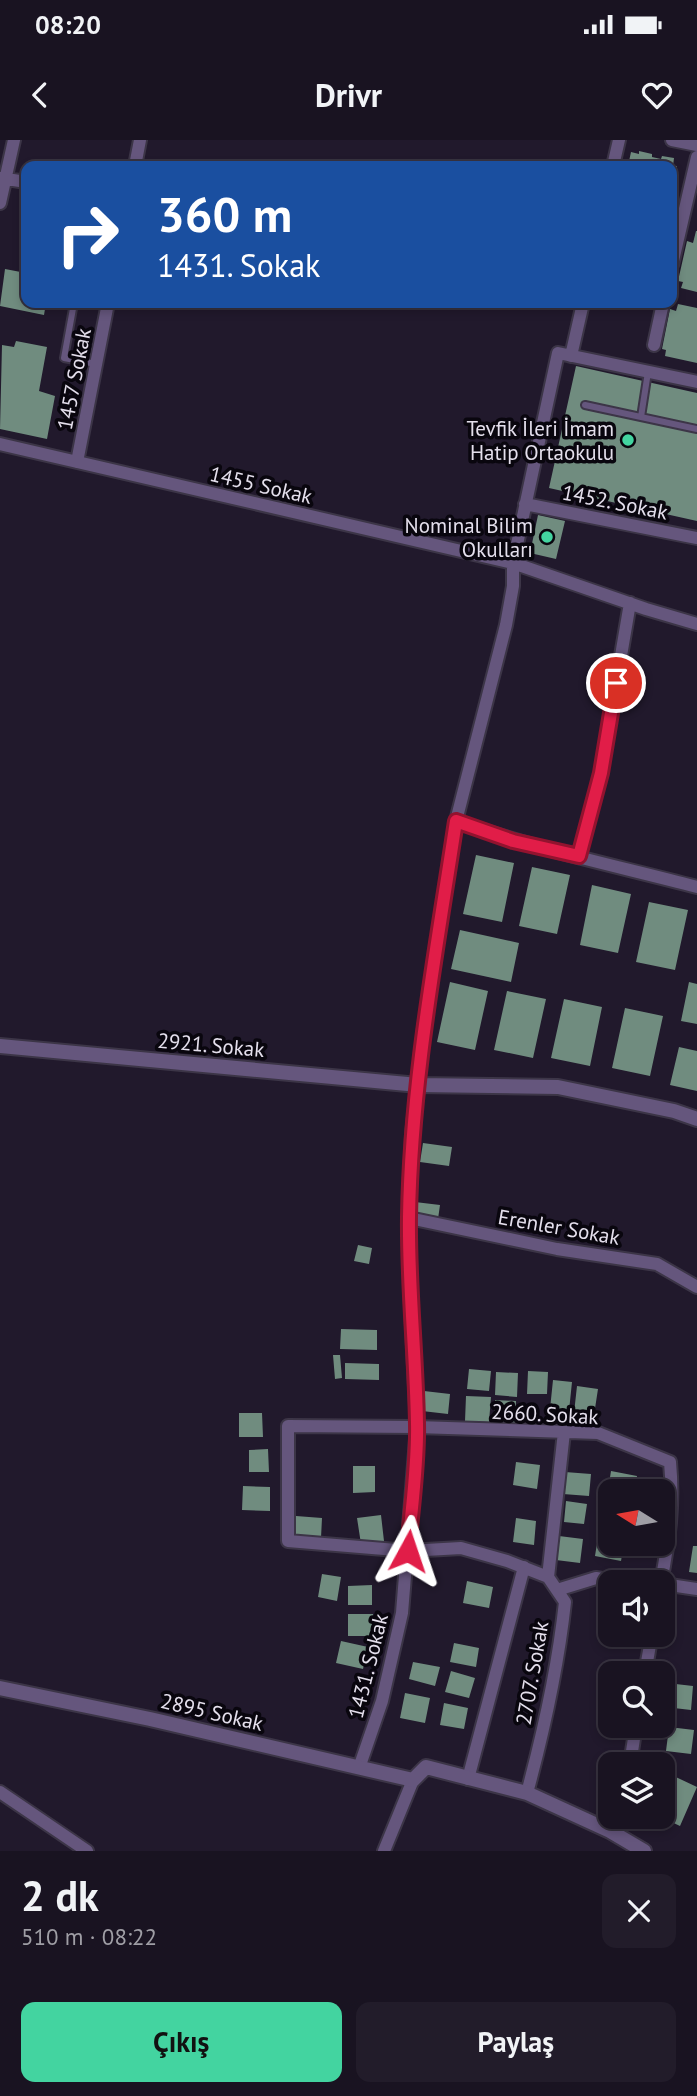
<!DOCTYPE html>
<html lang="tr">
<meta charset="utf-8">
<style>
:root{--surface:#191321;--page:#221c2a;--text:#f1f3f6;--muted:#9f9ea5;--line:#37323f;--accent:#43d4a0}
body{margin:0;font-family:"PT Sans",sans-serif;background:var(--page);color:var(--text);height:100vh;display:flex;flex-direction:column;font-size:26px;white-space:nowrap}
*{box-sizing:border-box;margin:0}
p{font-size:23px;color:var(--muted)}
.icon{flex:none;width:38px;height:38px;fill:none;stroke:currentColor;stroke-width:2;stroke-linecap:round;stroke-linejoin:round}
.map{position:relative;height:1711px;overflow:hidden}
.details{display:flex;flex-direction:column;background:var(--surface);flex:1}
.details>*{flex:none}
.hud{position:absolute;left:21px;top:21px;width:656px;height:147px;border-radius:14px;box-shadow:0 4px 10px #0003,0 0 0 2px var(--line);background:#1a4fa0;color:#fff;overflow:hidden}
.needle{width:46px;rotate:281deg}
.controls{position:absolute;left:598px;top:1339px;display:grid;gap:14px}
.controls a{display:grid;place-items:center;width:77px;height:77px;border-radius:14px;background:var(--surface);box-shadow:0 4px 10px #0003,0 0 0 2px var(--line);font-size:35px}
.pin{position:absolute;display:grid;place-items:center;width:60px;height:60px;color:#fff;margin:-30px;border:4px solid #fff;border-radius:50%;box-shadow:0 2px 7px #0007}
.me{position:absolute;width:77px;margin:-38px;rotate:5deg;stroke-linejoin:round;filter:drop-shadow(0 0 5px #0008)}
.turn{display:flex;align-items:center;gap:24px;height:147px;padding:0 21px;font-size:32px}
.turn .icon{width:91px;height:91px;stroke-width:2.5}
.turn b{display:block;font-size:49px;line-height:60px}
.round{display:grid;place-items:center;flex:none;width:74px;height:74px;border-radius:14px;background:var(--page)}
.head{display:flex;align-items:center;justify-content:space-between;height:119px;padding:0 21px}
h1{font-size:42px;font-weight:800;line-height:52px}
.action{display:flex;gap:14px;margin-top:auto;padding:14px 21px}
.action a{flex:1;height:80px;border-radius:14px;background:var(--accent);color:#111;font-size:28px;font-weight:800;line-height:80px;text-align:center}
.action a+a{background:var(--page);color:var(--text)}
.status{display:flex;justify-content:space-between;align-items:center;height:49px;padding:0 35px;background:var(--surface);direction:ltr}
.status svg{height:19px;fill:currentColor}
header{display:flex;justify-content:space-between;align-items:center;height:91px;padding:0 21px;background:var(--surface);font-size:32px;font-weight:800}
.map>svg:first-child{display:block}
.building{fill:#708c7f}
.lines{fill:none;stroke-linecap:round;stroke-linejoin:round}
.service-casing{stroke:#3c3547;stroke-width:10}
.minor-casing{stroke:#3c3547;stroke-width:16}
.tertiary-casing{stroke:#3c3547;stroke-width:18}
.service{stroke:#65567d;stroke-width:6}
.minor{stroke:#65567d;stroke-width:12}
.tertiary{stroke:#65567d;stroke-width:14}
.route-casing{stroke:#92132f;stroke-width:18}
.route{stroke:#e11d48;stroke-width:12}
.poi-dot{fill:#43d4a0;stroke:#09060e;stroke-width:2.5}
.labels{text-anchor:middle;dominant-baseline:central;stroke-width:7;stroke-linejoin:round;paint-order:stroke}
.street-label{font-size:21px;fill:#e4dfec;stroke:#09060e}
.poi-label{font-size:21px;fill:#e4dfec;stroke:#09060e;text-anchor:end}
</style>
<div class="status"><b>08:20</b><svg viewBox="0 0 49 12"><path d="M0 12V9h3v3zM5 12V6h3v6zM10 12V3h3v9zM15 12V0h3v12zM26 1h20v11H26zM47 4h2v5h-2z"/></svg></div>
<header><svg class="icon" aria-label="back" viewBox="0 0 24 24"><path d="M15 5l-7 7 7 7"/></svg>Drivr<svg class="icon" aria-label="heart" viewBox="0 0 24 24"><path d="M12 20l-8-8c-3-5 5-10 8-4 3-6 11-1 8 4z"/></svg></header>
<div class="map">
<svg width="697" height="1711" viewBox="0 0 697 1711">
<rect width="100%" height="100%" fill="#21192c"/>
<!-- building -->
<path class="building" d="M639 11 652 14V17L661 19 662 16 674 18 673 26H677L675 34H677L673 54 672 26H628L631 12 639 14Z
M696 91H697V152L681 148 683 142 678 141 687 101 693 103Z
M5 129 26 133V163H46L44 175 0 166Z
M678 164 697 168V223L665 216 666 210 662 209 670 169 676 171Z
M16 201 47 207 39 251 55 256 47 299 0 289 2 205 14 207Z
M576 226 697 253V381L549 348Z
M538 375 565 381 556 419 530 413Z
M476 715 514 723 502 782 463 774Z
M532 727 570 735 557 794 519 786Z
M592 745 631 754 618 813 580 805Z
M649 762 688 770 675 830 636 822Z
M460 790 519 803 511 842 451 829Z
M450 842 488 851 475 910 437 902Z
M689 842 697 844V884L681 881Z
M507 851 546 859 533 918 494 910Z
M564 859 602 867 590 926 551 918Z
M625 868 663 876 650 936 612 928Z
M679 907 697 911V951L670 945Z
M423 1003 452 1007 449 1026 420 1022Z
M415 1062 440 1065 437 1086 412 1083Z
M358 1105 372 1108 369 1124 354 1121Z
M341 1189 377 1190V1210L340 1209Z
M333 1215H340L342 1238 335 1239Z
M345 1223 379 1224V1240L345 1239Z
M469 1229 491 1231 489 1251 467 1249Z
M528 1231 548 1232 547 1254H527Z
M496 1232 518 1233 517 1257 495 1255Z
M553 1240 572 1242 569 1271 550 1269Z
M577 1246 598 1249 594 1275 574 1273Z
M424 1251 450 1254 448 1274 422 1271Z
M466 1256 491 1257 489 1282 465 1281Z
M495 1260 516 1261 515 1285 494 1284Z
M239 1273H262L263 1297H239Z
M268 1309 269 1332H249V1310Z
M516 1322 540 1325 537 1349 513 1345Z
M353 1326H375V1352L353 1353Z
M611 1331 637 1336 635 1351 608 1350Z
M565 1332 591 1334 589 1356 563 1354Z
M243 1346 270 1347V1371L242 1370Z
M566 1361 587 1364 584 1384 564 1382Z
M381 1375 384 1401 361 1404 357 1378Z
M296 1376 322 1378 321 1398 295 1396Z
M516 1378 536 1381 534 1405 513 1402Z
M559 1396 583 1399 580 1423 556 1420Z
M598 1397 611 1399V1404H624L621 1421 595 1416Z
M693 1406H697V1433L689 1432Z
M322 1434 341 1437 337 1461 318 1457Z
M467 1441 493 1447 489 1468 463 1463Z
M372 1445V1465H348V1446Z
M348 1474H373V1496H348Z
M341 1501 368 1507 363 1529 336 1523Z
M454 1503 479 1508 476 1527 450 1522Z
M413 1522 440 1527 435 1546 409 1539Z
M451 1531 475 1538 469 1558 445 1552Z
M667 1543 693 1546 691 1570 665 1567Z
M405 1553 430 1558 425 1583 400 1578Z
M444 1563 468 1568 464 1589 440 1585Z
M669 1587 694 1590 691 1614 666 1611Z
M663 1631 697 1647 680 1686 663 1678Z"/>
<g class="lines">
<!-- service casing -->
<g class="service-casing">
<path id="service" d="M74 163 64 218 96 224
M585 265 697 289
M641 277 648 232"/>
</g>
<!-- minor casing -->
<g class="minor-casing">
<path id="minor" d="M672 0 697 5
M135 26 140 0
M613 26 619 0
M0 38 26 42
M0 63 14 0
M672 125 697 17
M654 205 663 163
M571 216 583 163
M0 304 513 423 646 469 697 484
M77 322 108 163
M525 364 697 398
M456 681 506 485 513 446V423L558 213 697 242
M579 716 601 633 630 463
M409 1078 557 1109 657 1124 697 1147
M548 1437 564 1292
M663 1444 697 1449
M557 1450 596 1438 620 1442
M645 1533 652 1494
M630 1624 636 1586
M359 1628 382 1561 402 1473 417 1287 410 1146 409 1078 412 994 424 888 456 681C535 709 617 726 697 747
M468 1639 524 1427
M0 1652 87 1711
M527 1653C544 1590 558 1527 565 1462L548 1437 507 1421 461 1408 408 1411 288 1401V1286L417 1287 598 1293 670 1322C674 1364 669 1401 661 1442
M617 1695 621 1676
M384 1711 413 1640"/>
</g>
<!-- tertiary casing -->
<g class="tertiary-casing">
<path id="tertiary" d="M0 906 418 945 558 947 674 971 697 979
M0 1548 150 1579 413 1640 426 1627 527 1653 610 1691 644 1711"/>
</g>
<!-- service -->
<use href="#service" class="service"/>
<!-- minor -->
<use href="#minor" class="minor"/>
<!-- tertiary -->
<use href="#tertiary" class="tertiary"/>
</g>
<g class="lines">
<!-- route casing -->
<g class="route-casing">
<path id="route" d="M408 1411C411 1370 418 1326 417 1284 416 1215 408 1146 409 1077 411 944 436 813 456 681L513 701 579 716 601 633 616 543"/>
</g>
<!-- route -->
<use href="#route" class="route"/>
</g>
<!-- markers -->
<g class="poi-dot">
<circle cx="628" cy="300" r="7"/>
<circle cx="547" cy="397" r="7"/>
</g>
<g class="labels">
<!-- street labels -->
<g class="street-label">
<text transform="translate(74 239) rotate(-79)">1457 Sokak</text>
<text transform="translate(261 345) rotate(13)">1455 Sokak</text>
<text transform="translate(615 362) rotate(11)">1452. Sokak</text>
<text transform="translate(211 905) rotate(5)">2921. Sokak</text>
<text transform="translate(559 1087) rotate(10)">Erenler Sokak</text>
<text transform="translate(545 1274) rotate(3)">2660. Sokak</text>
<text transform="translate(368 1526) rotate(-76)">1431. Sokak</text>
<text transform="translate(532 1533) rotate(-80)">2707. Sokak</text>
<text transform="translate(212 1572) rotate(13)">2895 Sokak</text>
</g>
<!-- poi labels -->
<g class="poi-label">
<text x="614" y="288">Tevfik İleri İmam<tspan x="614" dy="24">Hatip Ortaokulu</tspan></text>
<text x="533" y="385">Nominal Bilim<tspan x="533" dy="24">Okulları</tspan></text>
</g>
</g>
</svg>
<div class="controls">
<a><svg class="needle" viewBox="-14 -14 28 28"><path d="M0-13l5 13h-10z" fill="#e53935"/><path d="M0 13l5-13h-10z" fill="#9f9ea5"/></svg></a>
<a><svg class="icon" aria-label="sound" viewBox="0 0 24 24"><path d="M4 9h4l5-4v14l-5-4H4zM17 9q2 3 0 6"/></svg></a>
<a><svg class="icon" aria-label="search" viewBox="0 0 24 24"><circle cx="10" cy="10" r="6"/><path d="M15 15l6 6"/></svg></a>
<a><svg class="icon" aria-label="layers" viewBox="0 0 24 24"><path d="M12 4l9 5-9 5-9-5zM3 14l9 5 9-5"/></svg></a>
</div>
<div class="pin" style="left:616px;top:543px;background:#d93025"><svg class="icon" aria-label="arrive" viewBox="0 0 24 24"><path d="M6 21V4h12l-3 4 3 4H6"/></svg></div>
<svg class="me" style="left:408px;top:1411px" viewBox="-20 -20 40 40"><path d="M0-17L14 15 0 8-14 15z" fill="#e11d48" stroke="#fff" stroke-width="4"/></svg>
<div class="hud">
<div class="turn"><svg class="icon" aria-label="right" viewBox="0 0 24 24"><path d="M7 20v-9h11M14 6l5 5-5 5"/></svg><div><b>360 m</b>1431. Sokak</div></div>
</div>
</div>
<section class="details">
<div class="head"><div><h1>2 dk</h1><p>510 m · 08:22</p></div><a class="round"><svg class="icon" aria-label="close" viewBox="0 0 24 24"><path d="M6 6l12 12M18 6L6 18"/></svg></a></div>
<div class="action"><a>Çıkış</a><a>Paylaş</a></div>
</section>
